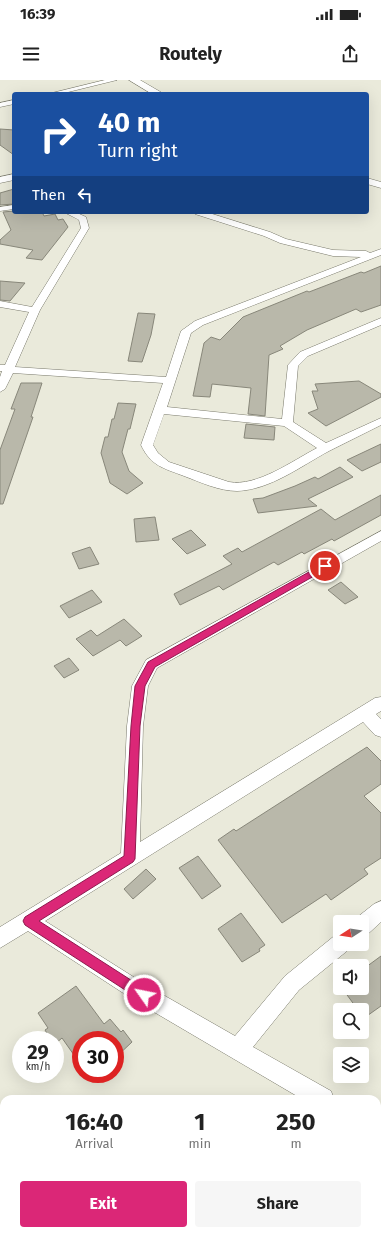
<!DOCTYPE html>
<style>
:root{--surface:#fff;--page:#f6f6f6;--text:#222;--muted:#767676;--accent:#db2777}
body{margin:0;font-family:"Fira Sans",sans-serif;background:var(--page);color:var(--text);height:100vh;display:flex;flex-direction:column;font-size:15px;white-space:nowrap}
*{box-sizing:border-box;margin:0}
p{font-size:13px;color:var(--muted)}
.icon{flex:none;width:22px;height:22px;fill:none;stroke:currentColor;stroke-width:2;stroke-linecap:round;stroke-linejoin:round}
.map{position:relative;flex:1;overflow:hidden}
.side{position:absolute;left:0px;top:1015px;width:381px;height:140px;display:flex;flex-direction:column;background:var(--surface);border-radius:12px 12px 0 0;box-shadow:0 4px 16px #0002}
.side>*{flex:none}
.banner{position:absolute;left:12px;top:12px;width:357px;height:122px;border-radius:4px;box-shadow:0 4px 16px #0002;background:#1a4fa0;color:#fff;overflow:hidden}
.needle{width:26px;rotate:258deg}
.controls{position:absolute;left:333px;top:835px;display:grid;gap:8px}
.controls a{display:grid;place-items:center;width:36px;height:36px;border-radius:4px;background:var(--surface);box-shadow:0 4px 16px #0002;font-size:20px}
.speed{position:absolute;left:12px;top:951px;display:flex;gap:8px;font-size:20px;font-weight:700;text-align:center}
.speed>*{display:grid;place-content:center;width:52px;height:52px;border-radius:50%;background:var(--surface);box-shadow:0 4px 16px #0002;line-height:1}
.speed small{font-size:10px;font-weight:400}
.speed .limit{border:6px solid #d22;background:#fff;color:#111}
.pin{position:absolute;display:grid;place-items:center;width:34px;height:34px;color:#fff;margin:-17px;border:2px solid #fff;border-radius:50%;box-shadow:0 1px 4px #0007}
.me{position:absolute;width:44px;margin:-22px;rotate:303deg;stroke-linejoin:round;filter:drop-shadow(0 0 3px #0008)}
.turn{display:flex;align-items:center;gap:14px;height:84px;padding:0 20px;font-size:18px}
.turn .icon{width:52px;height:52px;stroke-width:2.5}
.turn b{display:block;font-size:28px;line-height:34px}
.then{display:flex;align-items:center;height:38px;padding:0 20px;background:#0003;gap:8px;font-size:15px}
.eta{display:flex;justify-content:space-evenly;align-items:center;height:68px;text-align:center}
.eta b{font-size:24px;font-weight:700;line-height:28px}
.cta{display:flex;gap:8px;margin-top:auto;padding:8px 20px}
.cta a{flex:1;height:46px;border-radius:4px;background:var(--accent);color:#fff;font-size:16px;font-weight:700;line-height:46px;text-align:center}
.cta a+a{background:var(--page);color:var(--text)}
.status{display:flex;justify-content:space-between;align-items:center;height:28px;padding:0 20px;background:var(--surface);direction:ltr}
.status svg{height:11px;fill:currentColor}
header{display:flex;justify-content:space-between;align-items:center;height:52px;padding:0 20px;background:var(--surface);font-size:18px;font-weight:700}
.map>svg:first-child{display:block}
.building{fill:#b9b8aa;stroke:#88877a}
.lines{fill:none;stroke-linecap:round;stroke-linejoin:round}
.minor-casing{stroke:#79796b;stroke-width:1}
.tertiary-casing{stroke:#79796b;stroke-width:1}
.secondary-casing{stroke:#79796b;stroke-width:1}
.minor{fill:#fff;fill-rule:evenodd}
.tertiary{fill:#fff;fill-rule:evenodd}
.secondary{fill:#fff;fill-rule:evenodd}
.route{fill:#db2777;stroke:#8e194d}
</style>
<div class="status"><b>16:39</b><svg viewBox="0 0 49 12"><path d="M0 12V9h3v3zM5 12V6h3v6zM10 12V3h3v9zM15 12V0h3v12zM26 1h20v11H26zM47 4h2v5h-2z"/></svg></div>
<header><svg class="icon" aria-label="menu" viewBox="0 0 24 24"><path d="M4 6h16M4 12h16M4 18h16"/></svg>Routely<svg class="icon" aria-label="share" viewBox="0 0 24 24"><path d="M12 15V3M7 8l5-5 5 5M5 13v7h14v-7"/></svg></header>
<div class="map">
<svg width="381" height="1155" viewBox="0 0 381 1155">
<rect width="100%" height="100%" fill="#eaeadb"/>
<!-- building -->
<path class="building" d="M0 49 14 50V75L0 65Z
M14 109V124L0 125V113Z
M14 131V132H42L44 136 55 134 58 140 63 139 68 147 42 180 26 178 33 170 0 164V160L11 150 3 132Z
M381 186V225L361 232 356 229 307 250 280 266 283 269 269 275 265 336 248 334 251 308 212 304 210 317 193 316 204 263 211 257 220 260 243 237 307 211 309 212 361 192 364 193Z
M0 201 25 203 10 221 0 220Z
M138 233 155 234 151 255 142 282 128 281Z
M359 301 381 314V317L326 346 308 333 318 329 312 311H318L315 304Z
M21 303H42L31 337H33L3 424H0V370L15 329H11Z
M118 323 136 324 130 349H128L122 372 129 391 143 403 127 414 110 403 101 373 105 357H108L112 339H114Z
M246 344 275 347 274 360 244 358Z
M381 364V382L362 391 347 380Z
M340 387 353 397 308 419 317 426 258 433 253 419 263 418 295 406 315 397 318 399Z
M381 415V435L334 461 332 459 304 474 302 472 278 485 274 482 223 510 219 506 180 525 174 514 232 484 223 476 238 468 242 472 321 429 335 440Z
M155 437 159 460 136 462 134 439Z
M191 450 206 465 187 474 172 459Z
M90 467 99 484 79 489 72 473Z
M341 502 358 517 345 524 328 510Z
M92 510 102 522 69 538 60 526Z
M124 539 142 556 126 566 120 560 93 576 76 559 91 550 97 556Z
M69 578 79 590 64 598 54 586Z
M367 667 381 681V704L364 716 381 733V778L364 789 368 794 331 820 326 814 282 843 218 760 234 749 236 751Z
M198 776 221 806 202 819 179 788Z
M146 789 156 799 133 819 124 809Z
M241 833 265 865 259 869 260 871 242 882 218 849Z
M381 876V926L364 938 362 935V930H358L342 908H362V890Z
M76 906 104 944 110 939 121 952 123 950 132 962 115 978V960H81V985L62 958 55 964V960H51L45 950 48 948 38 933Z"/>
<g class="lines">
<!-- minor casing -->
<g class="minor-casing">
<path id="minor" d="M105 0H117L60 14H48Z
M14 20V24L0 27V23Z
M14 125V129L0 131V127Z
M64 132H75L86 137 89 148 40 230 15 287 166 297 181 251 195 241 361 177 333 176 280 163 264 156 195 134 194 132H206L270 152 286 159 333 170 366 171 370 173 381 169V175L203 245 191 253 167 327 282 339 288 285 300 272 381 238V245L308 276 298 286 293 342 326 363 381 338V345C364 354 346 362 329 371 301 386 270 410 237 411 219 411 200 402 184 396 163 388 151 386 141 365L163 303 13 293 5 309 0 312V297L2 291H0V285H5L29 232 0 227V221L32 227 81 148 79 140ZM164 334 284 346 317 368C292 381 257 407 229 402L169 382 158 373 153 365Z
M381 451V461L157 588 148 606 143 646 140 762 375 618 381 617V631L376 634 381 639V657L375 655 363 642 45 841 151 908 235 956 285 896 333 857 340 854V864H350L347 871 299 910 253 967 331 1011 334 1019H302L137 922 28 851 0 868V847L121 773 127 646 132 606 146 580Z
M381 821V842L369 853 362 855V842H354L355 839 374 824Z
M377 1041 381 1043V1065L377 1063Z"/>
</g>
<!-- tertiary casing -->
<g class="tertiary-casing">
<path id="tertiary" d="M14 94V100L0 103V97Z"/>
</g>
<!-- secondary casing -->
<g class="secondary-casing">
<path id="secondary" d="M129 0H140L164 14H152Z
M367 98 381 102V108L367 104Z"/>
</g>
<!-- minor -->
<use href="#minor" class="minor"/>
<!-- tertiary -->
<use href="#tertiary" class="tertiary"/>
<!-- secondary -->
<use href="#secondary" class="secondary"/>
</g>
<!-- route -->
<path class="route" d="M325 483 328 484 329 486 328 488 155 587 145 606 140 646 135 779 133 782 39 841 148 911 150 915 148 919 144 921 139 919 25 845 23 841 25 837 124 776 131 646 135 606 148 582Z"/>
</svg>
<div class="controls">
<a><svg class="needle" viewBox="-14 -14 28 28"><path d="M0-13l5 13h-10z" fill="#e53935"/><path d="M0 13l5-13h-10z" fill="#767676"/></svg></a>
<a><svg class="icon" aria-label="sound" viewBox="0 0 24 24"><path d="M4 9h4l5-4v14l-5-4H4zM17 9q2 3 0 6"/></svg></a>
<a><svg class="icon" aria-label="search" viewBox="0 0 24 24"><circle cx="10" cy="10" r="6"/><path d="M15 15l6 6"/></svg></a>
<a><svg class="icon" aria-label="layers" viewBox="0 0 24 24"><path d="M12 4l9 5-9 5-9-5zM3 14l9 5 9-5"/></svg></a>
</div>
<div class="speed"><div>29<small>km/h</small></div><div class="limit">30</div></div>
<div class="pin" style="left:325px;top:486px;background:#d93025"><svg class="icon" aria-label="arrive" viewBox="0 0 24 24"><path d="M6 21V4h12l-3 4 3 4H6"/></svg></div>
<svg class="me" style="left:144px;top:915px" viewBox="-20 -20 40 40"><circle r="17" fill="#db2777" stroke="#fff" stroke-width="3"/><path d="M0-11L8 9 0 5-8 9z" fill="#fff"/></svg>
<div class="banner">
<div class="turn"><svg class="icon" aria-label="right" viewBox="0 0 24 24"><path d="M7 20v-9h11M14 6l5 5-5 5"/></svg><div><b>40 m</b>Turn right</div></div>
<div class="then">Then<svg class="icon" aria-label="left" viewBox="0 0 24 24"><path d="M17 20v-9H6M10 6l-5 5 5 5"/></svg></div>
</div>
<section class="side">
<div class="eta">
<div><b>16:40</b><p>Arrival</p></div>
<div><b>1</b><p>min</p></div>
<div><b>250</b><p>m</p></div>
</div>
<div class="cta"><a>Exit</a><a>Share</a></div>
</section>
</div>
